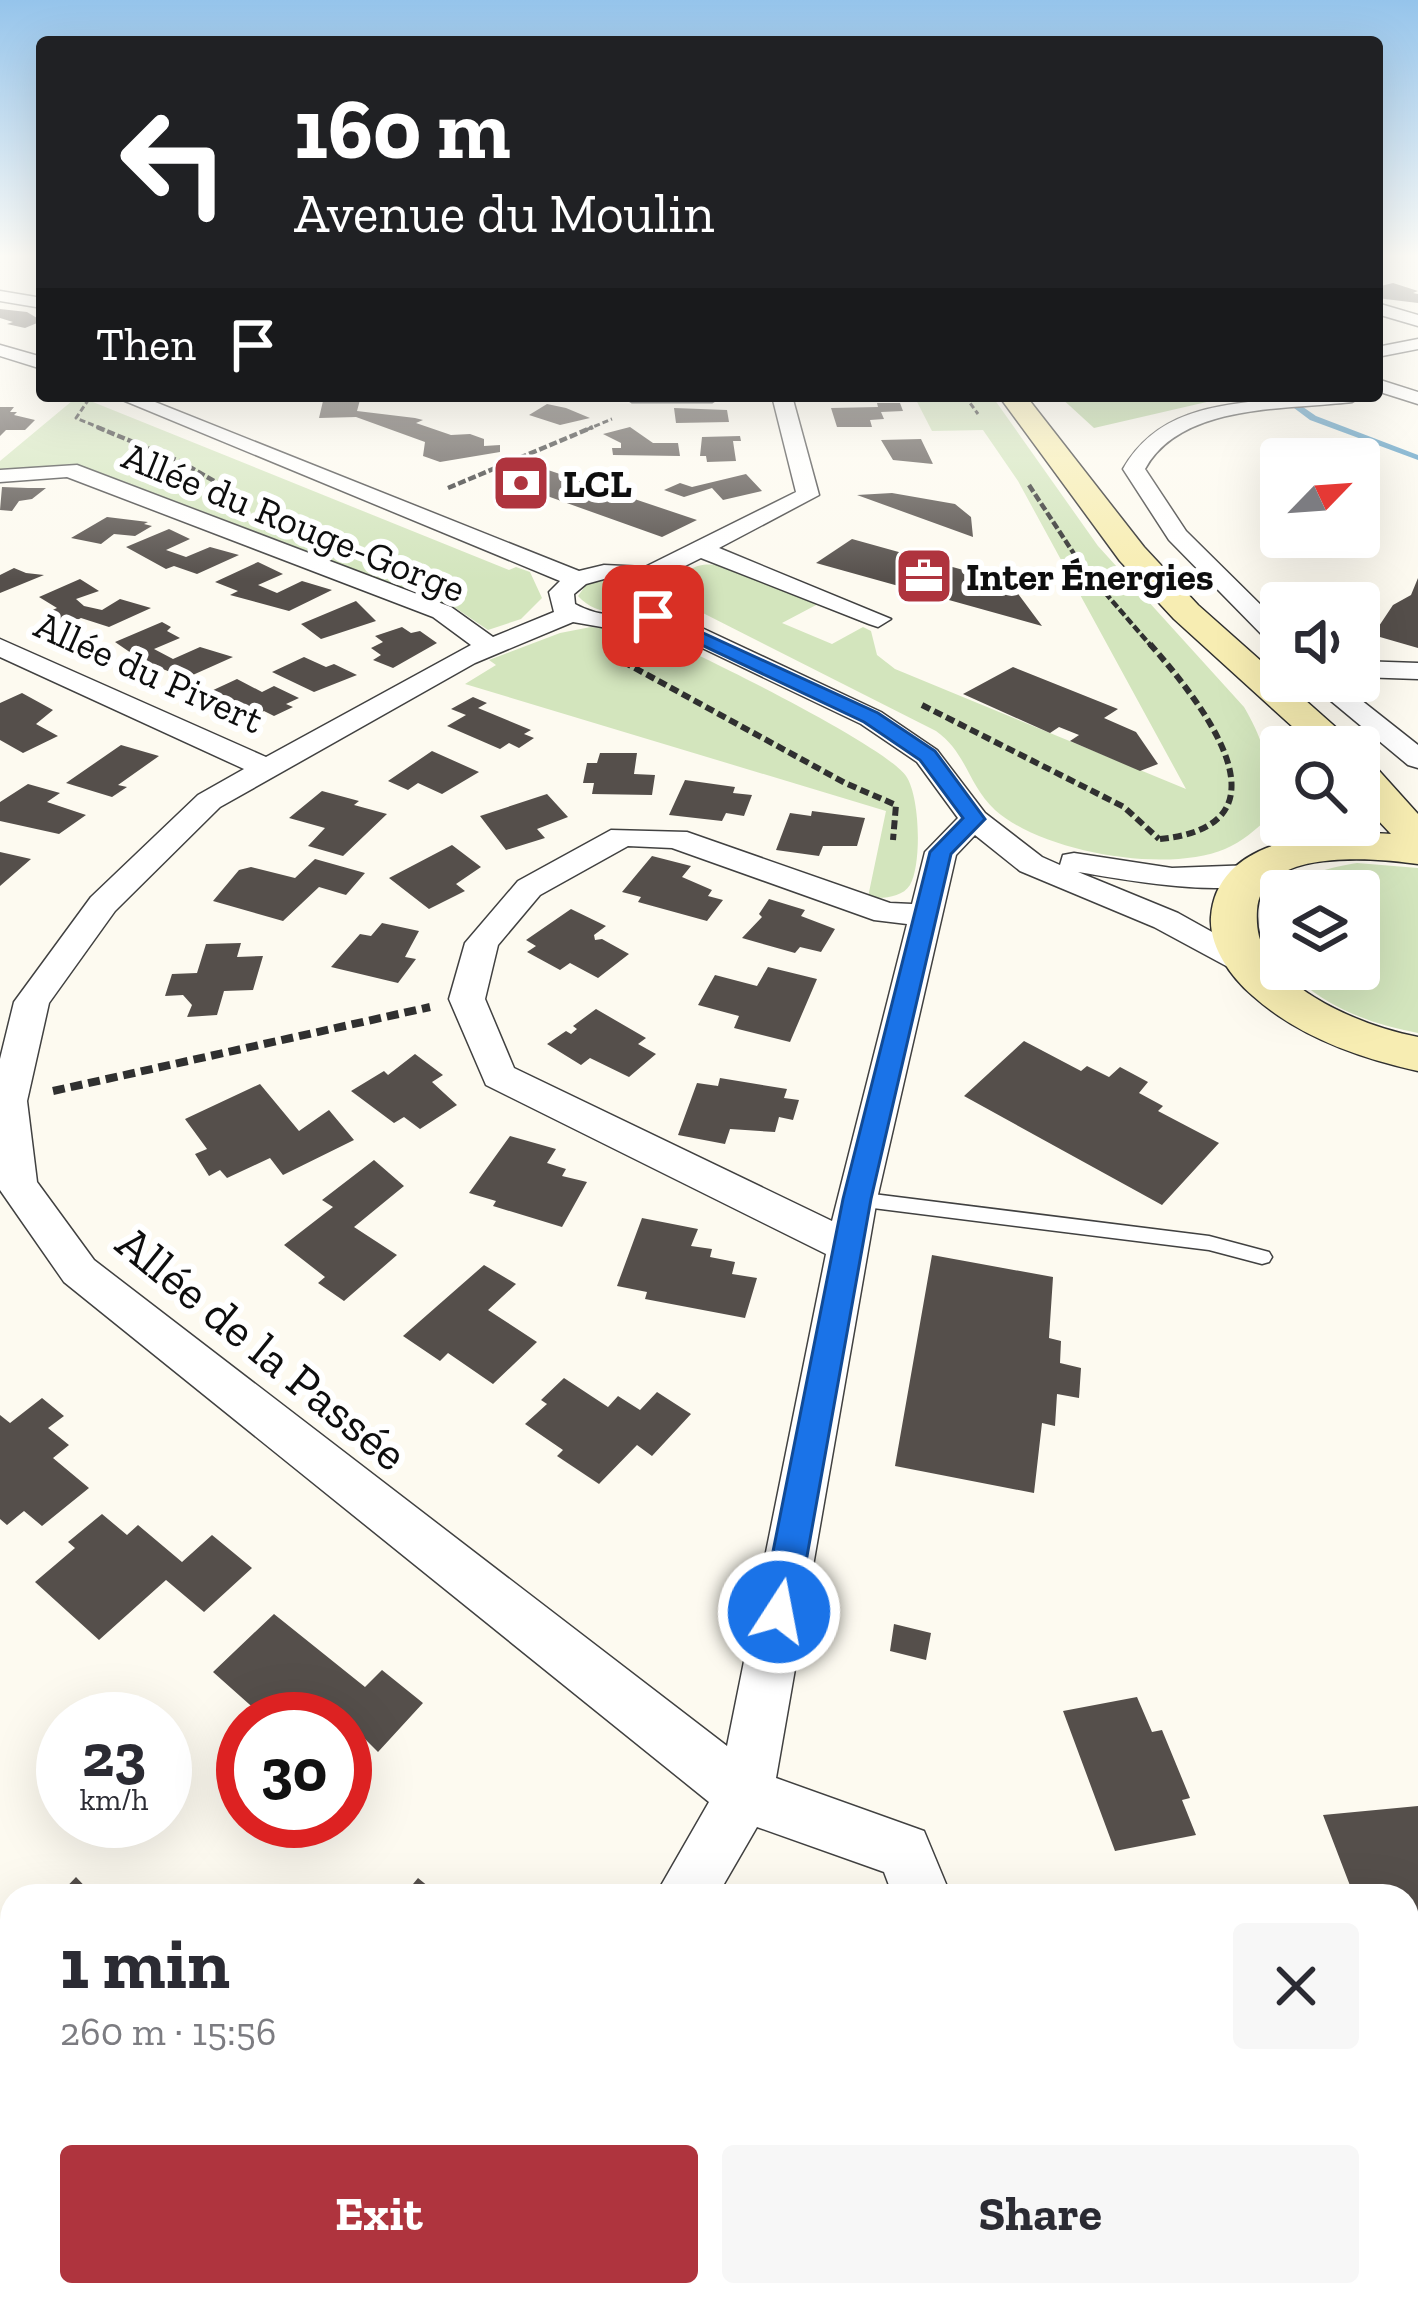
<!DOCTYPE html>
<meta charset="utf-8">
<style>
:root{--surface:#fff;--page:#f7f7f7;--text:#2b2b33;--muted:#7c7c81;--accent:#af343e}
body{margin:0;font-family:"Zilla Slab",serif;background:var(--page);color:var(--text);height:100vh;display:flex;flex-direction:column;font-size:45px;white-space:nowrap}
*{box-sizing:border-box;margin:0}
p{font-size:39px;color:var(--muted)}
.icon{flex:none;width:66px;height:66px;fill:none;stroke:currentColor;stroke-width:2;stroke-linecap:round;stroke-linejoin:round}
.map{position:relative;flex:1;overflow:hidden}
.sheet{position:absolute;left:0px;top:1884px;width:1419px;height:423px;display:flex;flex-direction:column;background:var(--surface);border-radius:36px 36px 0 0;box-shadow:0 12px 48px #0002}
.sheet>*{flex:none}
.banner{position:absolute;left:36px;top:36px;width:1347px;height:366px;border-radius:12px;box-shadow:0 12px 48px #0002;background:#202124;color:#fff;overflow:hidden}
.needle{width:78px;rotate:65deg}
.buttons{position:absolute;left:1260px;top:438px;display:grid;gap:24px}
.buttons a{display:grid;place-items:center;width:120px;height:120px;border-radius:12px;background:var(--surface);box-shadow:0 12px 48px #0002;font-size:60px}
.speed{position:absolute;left:36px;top:1692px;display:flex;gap:24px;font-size:60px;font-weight:700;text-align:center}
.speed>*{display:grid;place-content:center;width:156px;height:156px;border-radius:50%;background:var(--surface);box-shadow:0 12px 48px #0002;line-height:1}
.speed small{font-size:30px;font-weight:400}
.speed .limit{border:18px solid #d22;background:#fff;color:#111}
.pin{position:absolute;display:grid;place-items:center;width:102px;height:102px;color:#fff;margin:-51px;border-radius:24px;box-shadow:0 6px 18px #0006}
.me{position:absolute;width:132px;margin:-66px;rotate:11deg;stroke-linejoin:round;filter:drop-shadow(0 0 9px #0008)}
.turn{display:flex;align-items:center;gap:42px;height:252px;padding:0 60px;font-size:54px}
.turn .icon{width:156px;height:156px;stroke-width:2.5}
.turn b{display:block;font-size:84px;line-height:102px}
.then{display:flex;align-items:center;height:114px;padding:0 60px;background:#0003;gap:24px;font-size:45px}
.round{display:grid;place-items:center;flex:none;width:126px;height:126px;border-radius:12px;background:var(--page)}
.head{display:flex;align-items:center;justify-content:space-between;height:204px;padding:0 60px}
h1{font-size:72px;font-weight:800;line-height:90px}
.action{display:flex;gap:24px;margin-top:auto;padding:24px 60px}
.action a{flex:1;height:138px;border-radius:12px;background:var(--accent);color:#fff;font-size:48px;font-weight:800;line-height:138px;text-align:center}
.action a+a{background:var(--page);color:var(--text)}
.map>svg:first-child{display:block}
.green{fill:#d3e5bd}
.forest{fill:#b8d49e}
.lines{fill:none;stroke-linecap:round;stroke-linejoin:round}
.stream{fill:#4993bf;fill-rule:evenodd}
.building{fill:#554f4b}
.lane-casing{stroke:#414141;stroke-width:3}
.street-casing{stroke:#414141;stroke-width:3}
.secondary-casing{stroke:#303030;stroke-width:3}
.path-far3{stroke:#303030;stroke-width:3;stroke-dasharray:6 3;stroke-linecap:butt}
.path-far2{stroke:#303030;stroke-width:4.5;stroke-dasharray:8 3;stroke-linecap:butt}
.path-far1{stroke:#303030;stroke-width:6;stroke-dasharray:9 4.5;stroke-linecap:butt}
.path{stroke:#303030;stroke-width:8;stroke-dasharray:12 6;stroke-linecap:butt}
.lane{fill:#fff;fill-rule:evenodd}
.street{fill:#fff;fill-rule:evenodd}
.secondary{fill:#f7edb2;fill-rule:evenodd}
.route{fill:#1a73e8;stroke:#114b97;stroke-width:3}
.labels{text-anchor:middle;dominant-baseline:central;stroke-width:12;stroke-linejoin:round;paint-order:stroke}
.far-poi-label{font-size:39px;font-weight:bold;fill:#0e0e0e;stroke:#fff;text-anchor:start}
.far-street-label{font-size:39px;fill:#0e0e0e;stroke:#fff}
.street-label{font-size:48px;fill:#0e0e0e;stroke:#fff}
</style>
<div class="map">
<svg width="1418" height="2306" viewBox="0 0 1418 2306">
<rect width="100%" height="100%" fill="#fdfaf0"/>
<!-- green -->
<path class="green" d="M78 396 509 570 516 567 530 572 542 598 521 619 488 630 454 607 93 470 0 469V461Z
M914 396H992L1098 546 1244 707C1266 744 1272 774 1270 817 1256 829 1242 842 1225 849 1166 874 1042 852 995 810 968 785 967 753 936 731L695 609 686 591 690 570C716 550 789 591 818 604L782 623 832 644 863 627 871 631 877 655 895 669 1186 789 1018 481 983 430 932 431Z
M608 578 643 582 655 596C636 617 597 618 578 596L586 585Z
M591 627C612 629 637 628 656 636 696 652 887 747 906 776 920 796 922 864 910 885 902 898 881 899 868 897L886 811 465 684 496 665 489 660 560 633Z
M1357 863 1418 868V1033C1370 1024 1321 1006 1288 969H1359V891H1281V962C1231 898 1305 871 1357 863Z"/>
<!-- forest -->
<path class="forest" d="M1059 396H1221L1224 398 1094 428Z"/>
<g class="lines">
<!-- stream -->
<path class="stream" d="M1278 396H1287L1316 416 1418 455V460L1310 420Z"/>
</g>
<!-- building -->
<path class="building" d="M1393 283 1418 291 1413 293 1418 294V303L1377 298V287Z
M0 309 27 312 42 321 25 328 7 324 13 322 0 318Z
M360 400 357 411 415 418 423 420 416 423 451 435 470 434 484 439V446L500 445V452L440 462 423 456 425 442 356 417 319 418 323 401Z
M877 403H900L903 411 881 412 884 419 870 420 872 427H837L831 408 878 407Z
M547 404 566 408 590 418 560 425 529 415Z
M0 407H14L10 412H17L14 415 35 420 25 430H6L0 436Z
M674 408 727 410 729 422 676 423Z
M630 427 653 443H678L680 456 613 455 612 448H621V443L603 434Z
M740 436 741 441H733L736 461 707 462 706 456H700L702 437Z
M921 439 933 464 893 460 881 440Z
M539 467 697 520 662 537 505 481Z
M746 474 762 491 723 500 712 488 684 497 664 490 680 483 692 487Z
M2 487 28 488H46L32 499 19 501 12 511 0 510Z
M892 493 955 504 971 517 973 537 857 495Z
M107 517 148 522 144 524 152 526 135 536 114 534 101 544 71 538Z
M169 529 190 539 166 550 186 557 210 547 239 555 197 574 174 566 166 569 126 547Z
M852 539 1010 583 1042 626 816 563Z
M258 562 283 574 258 585 277 593 302 581 332 590 289 611 230 595 238 591 215 582Z
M14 568 26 573 44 575 0 593V575Z
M1418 578V648L1373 635 1393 605 1411 595Z
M80 579 99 591 76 599 84 606 102 610 120 599 151 608 109 627 81 618 71 623 46 613 57 608 39 597Z
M356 601 376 621 321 639 301 624Z
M162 622 171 627 167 631 180 638 154 649 173 659 200 647 233 657 186 678 160 668 150 672 125 659 134 655 115 642Z
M402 627 411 633 420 631 437 643 393 668 373 660 381 655 371 648 383 642 375 636Z
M304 657 326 667 334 664 357 675 314 692 272 672Z
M1013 667 1118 709 1104 718 1136 732 1158 764 1140 771 1070 741 1079 735 1059 727 1050 733 963 694Z
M237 679 262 692 274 686 299 698 286 704 293 707 274 716 264 711 244 721 235 716 226 720 198 705 217 696 209 692Z
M22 693 53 710 36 724 58 736 23 753 0 740V703Z
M473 697 487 703 478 708 531 730 524 734 534 738 519 748 509 743 500 749 447 726 466 715 451 709Z
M121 745 159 756 118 785 127 787 112 797 66 783Z
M432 751 479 772 442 794 418 783 408 790 388 781Z
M600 753H637L634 774 655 775 652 795 592 794 594 783H583L587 763H597Z
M685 780 735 787 733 793 752 795 744 816 726 813 722 821 669 815Z
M28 784 60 793 47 802 86 815 59 834 0 821V802Z
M322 791 359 801 354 805 387 814 343 856 308 846 325 828 289 818Z
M547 794 568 817 537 829 545 838 506 850 480 816Z
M812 811 865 818 857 846H823L819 856 776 850 790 813 811 816Z
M452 845 481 867 456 884 465 891 429 909 389 878Z
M0 852 31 859 0 886Z
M652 856 691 866 682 877 712 890 708 896 723 900 707 921 638 902 641 897 622 892Z
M315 859 365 873 346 895 319 887 283 921 213 901 239 870 251 867 295 878Z
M769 899 805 910 801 916 835 929 821 952 800 947 795 953 742 938 762 917 759 914Z
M571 909 606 926 594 935 595 940 602 939 629 954 598 978 570 963 560 970 527 952 536 946 526 940Z
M382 923 419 931 405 957 416 959 398 983 331 967 360 934 371 936Z
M241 943 237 957 263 956 253 990 224 991 217 1015 187 1017 192 1005 183 995 165 996 172 974 197 973 206 944Z
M768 967 817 979 790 1042 734 1028 739 1016 698 1005 715 975 757 986Z
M596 1009 646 1038 638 1044 656 1054 629 1077 590 1058 581 1065 547 1044 566 1031 571 1034 577 1029 573 1026Z
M1024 1041 1081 1071 1087 1066 1109 1077 1120 1067 1148 1082 1139 1093 1163 1106 1158 1111 1219 1143 1162 1205 964 1096Z
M415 1054 443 1075 432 1082 457 1105 420 1129 404 1117 394 1123 351 1091 384 1071 388 1075Z
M720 1078 787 1089 784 1098 799 1100 793 1120 779 1117 775 1132 730 1129 725 1144 678 1135 697 1083 718 1086Z
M260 1084 299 1131 329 1110 354 1140 283 1175 270 1158 227 1178 220 1170 209 1176 195 1154 207 1149 185 1119Z
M510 1136 556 1149 547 1163 566 1169 562 1176 587 1182 562 1227 493 1206 496 1201 469 1193Z
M374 1160 404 1186 354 1227 397 1255 344 1301 318 1283 325 1277 284 1245 333 1207 322 1200Z
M642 1218 698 1229 691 1246 712 1249 710 1257 735 1262 732 1274 757 1278 745 1318 645 1299 647 1292 617 1286Z
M932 1255 1053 1277 1049 1338 1061 1341 1060 1363 1081 1368 1079 1398 1057 1394 1055 1426 1042 1423 1034 1493 895 1466Z
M484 1265 516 1284 488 1310 537 1342 493 1384 448 1353 440 1361 403 1336Z
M564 1378 608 1407 618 1396 640 1410 657 1392 691 1414 652 1456 637 1445 599 1484 557 1456 563 1450 525 1424 547 1404 541 1400Z
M42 1398 64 1416 48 1428 69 1445 53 1458 89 1488 42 1526 24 1511 7 1525 0 1519V1415L10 1423Z
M102 1514 127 1535 138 1525 182 1562 212 1535 252 1568 204 1612 166 1580 99 1640 35 1582 75 1548 68 1542Z
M274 1614 365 1687 382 1670 423 1703 378 1752 345 1719H266L213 1672Z
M894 1624 931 1633 926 1660 890 1651Z
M1137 1697 1152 1732 1162 1730 1190 1798 1182 1800 1196 1835 1115 1851 1063 1711Z
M1418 1806V2003L1407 2004V1896H1354L1323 1815Z
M76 1877 94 1896H58Z
M418 1878 440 1896H403Z
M12 1943V2011L0 2024V1950L3 1953Z
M73 2295H195L186 2306H150L141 2297 134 2306H82Z
M578 2295H684L691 2306H572Z
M794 2295H908L911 2306H796Z"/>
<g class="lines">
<!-- lane casing -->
<g class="lane-casing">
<path id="lane" d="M857 1192 1209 1236 1269 1252 1272 1257 1269 1262 1262 1264 1209 1250 857 1206 850 1204 848 1199 850 1194Z"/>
</g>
<!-- street casing -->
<g class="street-casing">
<path id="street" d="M0 291 42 298V308L0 301Z
M1377 303 1418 315V326L1377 314Z
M1418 339V349L1377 357V347Z
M0 345 42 357V369L0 356Z
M1377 379 1418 392V404L1377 391Z
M113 396H140L579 571 604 565 645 567 796 492 772 396H792L819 495 719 548 891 619 878 627 869 624 701 558 667 575 685 594 684 602 672 614 881 712 937 750 985 813 1042 857 1060 865 1063 855 1074 853 1172 868 1253 865 1269 875C1245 903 1115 878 1078 872L1178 913 1266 962 1271 970 1266 978 1254 981 1154 927 1020 871 975 835 956 855 877 1199 776 1778 924 1831 951 1896H893L884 1872 757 1827 717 1896H655L709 1802 64 1282 0 1190V1059L14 1002 91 897 198 795 244 769 0 657V639L266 757 471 645 433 617 67 477 0 482V470L77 465 451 607 493 637 554 612 549 592 560 581ZM604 579 639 581 658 592 660 599C635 619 602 619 575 604L574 594 586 584ZM573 622 619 630 652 624 861 724 917 762 958 818 925 852 912 904 890 903 687 832 611 830 518 881 465 943 449 999 486 1085 826 1254 727 1746 94 1260 37 1182 27 1101 49 1003 115 911 220 807 475 663ZM628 846 672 848 874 920 907 924 832 1221 514 1068 485 999 498 945 540 895Z
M622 396H722L712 402H632Z
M1305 396H1362L1352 402C1286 410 1181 403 1145 469L1186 531 1281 625V648L1272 645 1169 540 1123 469C1162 401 1235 405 1305 396Z
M1359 661 1418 663V679L1359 677Z
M1307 681H1337L1418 745V768L1408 765Z
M386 2295H458L454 2306H382Z
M1049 2295H1117L1121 2306H1053Z"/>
</g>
<!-- secondary casing -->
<g class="secondary-casing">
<path id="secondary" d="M999 396H1026L1144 547 1198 605 1358 747H1315L1174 619 1120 561Z
M1359 761 1373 764 1418 814V864C1376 858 1261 847 1257 910 1256 926 1258 940 1267 954 1297 999 1367 1027 1418 1037V1071C1359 1058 1299 1037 1253 996 1231 977 1209 947 1211 917 1217 835 1329 830 1391 834L1359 800Z"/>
</g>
<!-- path-far3 -->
<path class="path-far3" d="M965 396 978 414
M89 399 76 418 105 430
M586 430 612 419"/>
<!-- path-far2 -->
<path class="path-far2" d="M97 427 181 462 242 497
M1029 485 1082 566 1152 647
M448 488 593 427"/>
<!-- path-far1 -->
<path class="path-far1" d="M1150 644C1200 701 1300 825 1160 839
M611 655 845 783 896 805 893 840
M922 705 1124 807 1159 839"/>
<!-- path -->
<path class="path" d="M53 1091 430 1007"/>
<!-- lane -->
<use href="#lane" class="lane"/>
<!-- street -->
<use href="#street" class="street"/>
<!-- secondary -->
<use href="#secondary" class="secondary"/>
</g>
<!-- sky -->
<linearGradient id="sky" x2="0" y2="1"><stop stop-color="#95c4eb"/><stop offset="0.44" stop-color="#fefdf8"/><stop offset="1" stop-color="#fefdf8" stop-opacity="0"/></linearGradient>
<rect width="1418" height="581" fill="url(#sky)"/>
<!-- route -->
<path class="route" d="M653 610 878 713 935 751 985 819 951 854 871 1199 797 1612 792 1624 779 1629 767 1624 761 1612 843 1199 930 852 963 818 920 760 864 722 647 619 644 616Z"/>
<!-- icons -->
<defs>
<g id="bank-square" transform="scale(3)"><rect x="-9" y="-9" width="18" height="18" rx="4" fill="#af343e" stroke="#fff"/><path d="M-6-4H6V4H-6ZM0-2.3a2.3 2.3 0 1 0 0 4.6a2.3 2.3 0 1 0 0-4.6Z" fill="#fff"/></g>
<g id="office-square" transform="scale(3)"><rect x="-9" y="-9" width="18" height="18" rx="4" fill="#af343e" stroke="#fff"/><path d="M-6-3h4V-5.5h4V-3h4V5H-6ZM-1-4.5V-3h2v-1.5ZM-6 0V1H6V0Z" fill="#fff"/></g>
</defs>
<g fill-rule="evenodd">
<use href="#bank-square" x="521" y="483"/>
<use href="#office-square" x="924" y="576"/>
</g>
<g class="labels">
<!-- far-poi labels -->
<g class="far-poi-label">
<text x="563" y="483">LCL</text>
<text x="966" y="576">Inter Énergies</text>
</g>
<!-- far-street labels -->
<g class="far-street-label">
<text transform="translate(294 522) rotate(22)">Allée du Rouge-Gorge</text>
<text transform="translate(149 672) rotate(24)">Allée du Pivert</text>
</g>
<!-- street labels -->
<g class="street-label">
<text transform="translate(262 1348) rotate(39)">Allée de la Passée</text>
</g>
</g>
</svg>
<div class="buttons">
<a><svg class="needle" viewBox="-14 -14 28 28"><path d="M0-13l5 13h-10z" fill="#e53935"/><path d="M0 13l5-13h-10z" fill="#7c7c81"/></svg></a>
<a><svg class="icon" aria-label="sound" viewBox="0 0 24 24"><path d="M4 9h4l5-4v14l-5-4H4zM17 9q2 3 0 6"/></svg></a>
<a><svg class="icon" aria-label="search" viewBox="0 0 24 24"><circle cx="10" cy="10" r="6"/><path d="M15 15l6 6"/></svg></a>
<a><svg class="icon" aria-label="layers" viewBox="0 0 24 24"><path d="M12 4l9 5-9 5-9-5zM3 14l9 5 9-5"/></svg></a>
</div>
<div class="speed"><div>23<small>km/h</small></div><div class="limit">30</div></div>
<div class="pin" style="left:653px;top:616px;background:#d93025"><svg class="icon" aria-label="arrive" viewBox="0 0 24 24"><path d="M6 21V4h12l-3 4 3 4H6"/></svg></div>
<svg class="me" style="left:779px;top:1612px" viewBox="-20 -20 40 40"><circle r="17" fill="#1a73e8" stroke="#fff" stroke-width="3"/><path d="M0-11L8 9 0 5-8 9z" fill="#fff"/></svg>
<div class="banner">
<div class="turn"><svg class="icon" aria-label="left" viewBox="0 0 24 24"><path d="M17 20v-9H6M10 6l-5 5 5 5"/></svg><div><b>160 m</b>Avenue du Moulin</div></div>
<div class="then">Then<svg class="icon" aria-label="arrive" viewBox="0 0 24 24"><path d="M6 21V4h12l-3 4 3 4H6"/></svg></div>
</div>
<section class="sheet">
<div class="head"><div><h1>1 min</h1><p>260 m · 15:56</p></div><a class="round"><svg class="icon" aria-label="close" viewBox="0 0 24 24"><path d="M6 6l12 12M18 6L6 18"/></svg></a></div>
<div class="action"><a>Exit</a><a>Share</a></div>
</section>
</div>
